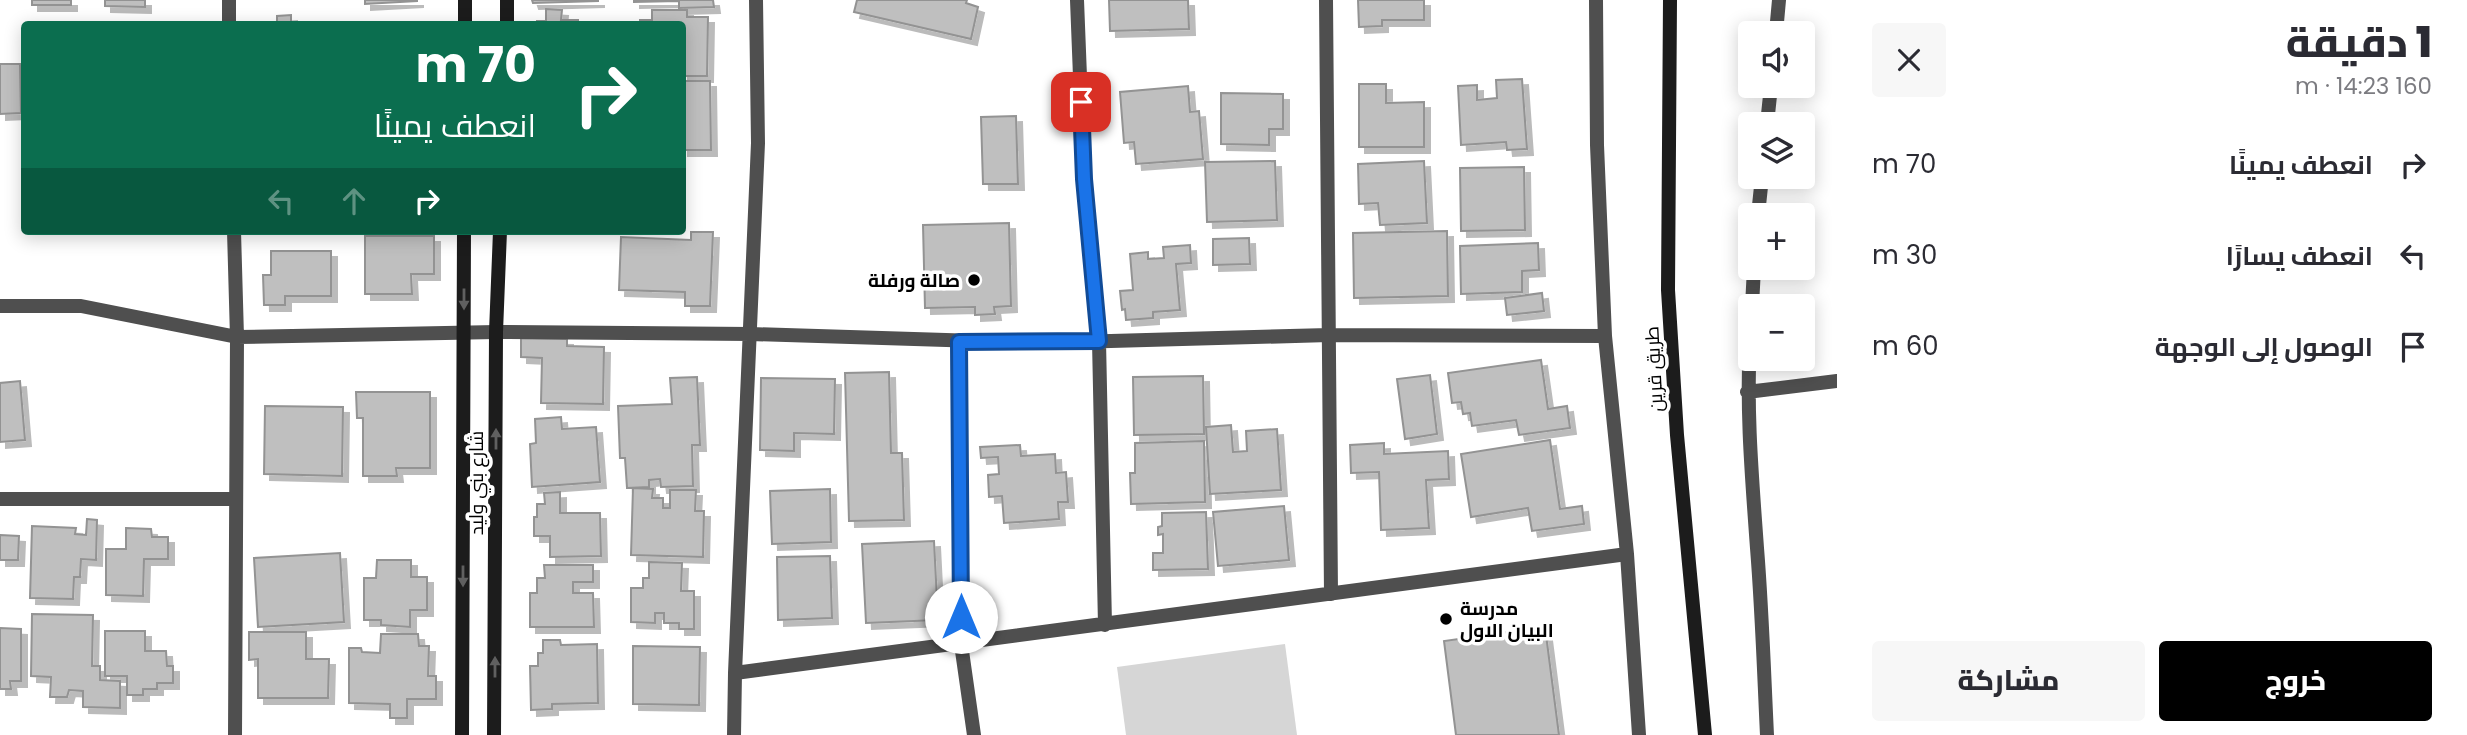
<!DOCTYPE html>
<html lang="ar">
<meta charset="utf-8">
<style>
:root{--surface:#fff;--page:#f7f7f7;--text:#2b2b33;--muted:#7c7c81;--accent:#000}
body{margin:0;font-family:Poppins,Cairo,sans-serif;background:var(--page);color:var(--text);direction:rtl;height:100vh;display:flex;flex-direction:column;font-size:26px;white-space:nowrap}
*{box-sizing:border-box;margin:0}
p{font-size:23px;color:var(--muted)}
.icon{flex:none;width:38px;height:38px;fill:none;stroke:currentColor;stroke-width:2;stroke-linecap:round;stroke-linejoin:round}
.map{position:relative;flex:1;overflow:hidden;direction:ltr}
.details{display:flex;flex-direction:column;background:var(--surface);width:630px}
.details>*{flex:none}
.hud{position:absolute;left:21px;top:21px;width:665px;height:214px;border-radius:7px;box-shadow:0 4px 18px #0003;direction:rtl;background:#0b6e4f;color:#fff;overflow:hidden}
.buttons{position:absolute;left:1738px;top:21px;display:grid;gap:14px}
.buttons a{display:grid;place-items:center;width:77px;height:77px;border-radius:7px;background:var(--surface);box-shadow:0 4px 18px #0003;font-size:35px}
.pin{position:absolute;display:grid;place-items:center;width:60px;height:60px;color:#fff;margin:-30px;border-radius:14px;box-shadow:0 4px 10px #0006}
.me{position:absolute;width:77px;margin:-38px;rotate:0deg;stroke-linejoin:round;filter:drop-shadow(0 0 5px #0008)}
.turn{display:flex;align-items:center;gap:24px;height:147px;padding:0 35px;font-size:32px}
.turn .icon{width:91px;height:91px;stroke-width:2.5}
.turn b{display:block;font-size:49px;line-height:60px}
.lanes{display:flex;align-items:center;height:66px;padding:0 35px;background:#0003;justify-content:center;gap:35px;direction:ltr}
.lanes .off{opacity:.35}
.round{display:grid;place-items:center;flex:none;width:74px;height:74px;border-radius:7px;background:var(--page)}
.headline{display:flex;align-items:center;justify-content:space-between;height:119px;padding:0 35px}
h1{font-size:42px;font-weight:800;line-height:52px}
.primary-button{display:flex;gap:14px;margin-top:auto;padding:14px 35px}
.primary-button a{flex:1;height:80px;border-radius:7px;background:var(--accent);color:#fff;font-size:28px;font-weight:800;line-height:80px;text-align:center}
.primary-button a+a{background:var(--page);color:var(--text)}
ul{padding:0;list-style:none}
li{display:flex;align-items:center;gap:21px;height:91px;padding:0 35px}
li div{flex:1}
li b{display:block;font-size:26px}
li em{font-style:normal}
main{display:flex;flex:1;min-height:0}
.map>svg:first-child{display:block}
.green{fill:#d6d6d6}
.building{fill:#bfbfbf;stroke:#939393;stroke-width:2;filter:url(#shadow)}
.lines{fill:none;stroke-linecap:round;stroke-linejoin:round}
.lane{stroke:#4f4f4f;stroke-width:14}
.street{stroke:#4f4f4f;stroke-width:14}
.secondary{stroke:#1c1c1c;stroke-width:14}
.oneway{fill:#606060}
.route-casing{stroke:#114b97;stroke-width:18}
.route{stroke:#1a73e8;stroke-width:12}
.poi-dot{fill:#000;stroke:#fff;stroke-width:2.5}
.labels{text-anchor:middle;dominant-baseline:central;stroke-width:7;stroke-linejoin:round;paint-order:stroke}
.poi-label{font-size:19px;font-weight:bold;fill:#000;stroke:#fff;text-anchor:end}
.street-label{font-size:19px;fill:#000;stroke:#fff}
</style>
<main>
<section class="details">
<div class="headline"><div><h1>1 دقيقة</h1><p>160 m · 14:23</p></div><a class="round"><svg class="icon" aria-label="close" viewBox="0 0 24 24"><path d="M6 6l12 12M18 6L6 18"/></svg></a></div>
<ul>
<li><svg class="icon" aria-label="right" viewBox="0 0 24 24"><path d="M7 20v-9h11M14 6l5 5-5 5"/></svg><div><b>انعطف يمينًا</b></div><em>70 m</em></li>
<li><svg class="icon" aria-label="left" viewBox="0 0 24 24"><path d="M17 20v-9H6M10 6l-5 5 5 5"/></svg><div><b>انعطف يسارًا</b></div><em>30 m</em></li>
<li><svg class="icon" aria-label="arrive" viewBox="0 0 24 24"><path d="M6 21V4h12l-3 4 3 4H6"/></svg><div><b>الوصول إلى الوجهة</b></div><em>60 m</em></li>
</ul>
<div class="primary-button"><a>خروج</a><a>مشاركة</a></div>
</section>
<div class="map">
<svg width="1837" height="735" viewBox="0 0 1837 735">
<defs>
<filter id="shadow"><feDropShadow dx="6" dy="6" stdDeviation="0" flood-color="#0004"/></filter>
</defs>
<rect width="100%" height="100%" fill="#fff"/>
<!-- green -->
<path class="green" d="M1285 644 1297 735H1126L1117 667Z"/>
<!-- building -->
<path class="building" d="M32 0H71V5H32Z
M105 0H145V7L105 6Z
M365 0H417V1L365 4Z
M532 0H598V1L533 3Z
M634 0H713L714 7 679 8V1L634 2Z
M857 0H967L966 3 978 7 971 39 854 12Z
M1109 0H1188L1189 29 1110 31Z
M1358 0H1424V20H1382V26L1359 27Z
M546 9 562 10 561 20H578V24H537V21H546Z
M652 10H687V17H708L707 76H682V24H640V20H652Z
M291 15V24H277V16Z
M0 64H20L21 113 0 114Z
M1522 79 1527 149 1507 150 1506 142 1461 145 1458 86 1477 85V100L1497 98 1496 80Z
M682 81H710L711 150H682Z
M1359 84H1386V103L1424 102V147H1359Z
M1188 86 1190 112 1199 111 1203 159 1136 164 1134 142 1124 143 1120 92Z
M1221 93 1283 94V129H1269V145L1221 144Z
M1016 116 1018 184H983L981 117Z
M1275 161 1277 220 1207 222 1205 162Z
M1424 161 1427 223 1380 225 1378 203 1359 204 1358 164Z
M1524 167 1525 230 1461 231 1460 168Z
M1009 223 1011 306 994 307 995 314 975 315V307L925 308 923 225Z
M1447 231 1448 296 1354 298 1353 233Z
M691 232H713L710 306H685V292L619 290 621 237 691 240Z
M365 236H434V274H411L412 294H365Z
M1249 238 1250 264 1213 265V239Z
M1538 243 1539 270 1522 271V292L1461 294 1460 246Z
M1190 245 1191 263 1176 264 1180 310 1153 312V318L1126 320 1125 309 1122 310 1120 291 1133 290 1130 254 1148 252V259L1164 258 1163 247Z
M271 251H331V296H285V305H264L263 275H271Z
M1542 293 1544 311 1507 315 1505 298Z
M521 338 567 339V346L604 347 603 404 541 403 542 358 521 357Z
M1541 360 1548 409 1567 406 1570 428 1519 435 1516 420 1472 426 1470 413 1463 414 1461 402 1452 403 1448 373Z
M889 372 891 453H902L904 520 849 521 845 373Z
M1430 375 1437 434 1405 439 1397 379Z
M1203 376 1204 434 1134 435 1133 377Z
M697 377 700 445H692L693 486 661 487 660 479 649 480V487L627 488 625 458H620L618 406 672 404 670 378Z
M761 378 835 379 834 434 794 433V451L760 450Z
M20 381 25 440 0 442V383Z
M356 392H430V468H396L397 476H363V418H357Z
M265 406 343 407 342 476 264 474Z
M561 417 562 429 596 427 600 482 532 487 530 444 536 443 535 419Z
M1231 425 1233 452 1247 451 1246 431 1277 429 1281 490 1210 494 1206 427Z
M1550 440 1560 509 1582 506 1584 524 1532 531 1528 508 1471 517 1461 454Z
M1204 441 1205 502 1131 504 1130 473H1135V443Z
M1384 443V454L1448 451 1449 479 1426 480 1429 528 1381 530 1379 472 1351 473 1350 445Z
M1020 445 1021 456 1055 454 1056 473 1066 472 1068 502H1058L1059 519 1004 523 1002 496 989 497 988 475 999 474 998 457 981 458 980 447Z
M633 488 653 489 652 498H663V508H670V490H696L695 511H704L703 557 631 555Z
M830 489 831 542 772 544 770 491Z
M560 492V513H600L601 556 550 557V536H534V517H537V504H545L544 493Z
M1284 506 1289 560 1218 566 1213 512Z
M1206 512 1208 569 1153 570V553H1163V534L1158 535V527L1162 526V513Z
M87 519 97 520 96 560 81 559 80 577H74L73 599 30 598 32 526 76 528 75 534 86 535Z
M126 528 151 529 152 537H168V559H144L143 596 106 595V549H126Z
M0 535 19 536 18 560H0Z
M934 541 938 620 866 623 862 544Z
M340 553 344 622 258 627 254 558Z
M830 556 832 618 778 620 777 557Z
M377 560H411V577H427V610H410V627L381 625V620H364V578H376Z
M649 562 682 563 681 591H694V629H679V623H664V613H655V623L631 622V588H643V578H649Z
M544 565H593V582H573V593H593L594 627H530V593H537V578H545Z
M32 614 93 615 92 666H100V680L120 681V708L83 707V691L69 690 67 697H50L51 677 31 676Z
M1545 627 1559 735H1456L1444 641Z
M0 628 21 629V681H10L11 689H0Z
M105 631H145V651H166L167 666H173V683H157V689H143V695H127V676H105Z
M249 632H306V659H329L328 698H258V659L249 660Z
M381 634H418L419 646H429L428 676H436V699H407V718H390V704L349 703V648H361L362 652 380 653Z
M543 640H560L561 645 597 644 598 703 552 704V709L531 710 530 666H538V653H543Z
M633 646 700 647 699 705 633 704Z"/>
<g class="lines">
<!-- lane -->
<path class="lane" d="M1776 33 1779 0
M1767 124 1771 86
M1758 215 1762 177
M1752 306 1754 268
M1750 339C1746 410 1752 478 1757 548 1762 610 1764 673 1767 735
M1747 392 1837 381"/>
<!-- street -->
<path class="street" d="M229 0V24
M1077 0 1084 179 1099 341 1105 625
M1326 0 1331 594
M1596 0 1597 145 1605 336 1627 554 1639 735
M234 231 237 337 235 735
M0 306H81L237 337 496 332 751 334 1039 343 1329 335 1605 336
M959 342 961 644 974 735
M0 499H236
M735 673 1627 554
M734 735 735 673 758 143 756 0"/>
<!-- secondary -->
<path class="secondary" d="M1670 0 1668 290 1677 435 1705 735
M465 24V0
M507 24V0
M462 735 464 231
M494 735 496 332 500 231"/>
</g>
<!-- one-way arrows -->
<defs><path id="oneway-solid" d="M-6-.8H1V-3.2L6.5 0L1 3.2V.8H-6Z" transform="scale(1.75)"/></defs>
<g class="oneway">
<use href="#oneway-solid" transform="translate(464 299) rotate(90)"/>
<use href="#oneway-solid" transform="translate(496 439) rotate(-90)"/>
<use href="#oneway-solid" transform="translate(463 576) rotate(90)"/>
<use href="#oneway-solid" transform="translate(495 667) rotate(-90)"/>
</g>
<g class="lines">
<!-- route casing -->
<g class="route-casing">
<path id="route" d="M961 617 959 342 1099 341 1084 179 1081 102"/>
</g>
<!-- route -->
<use href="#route" class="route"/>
</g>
<!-- markers -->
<g class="poi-dot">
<circle cx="974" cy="280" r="7"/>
<circle cx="1446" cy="619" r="7"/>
</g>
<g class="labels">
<!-- poi labels -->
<g class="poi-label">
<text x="960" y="280">صالة ورفلة</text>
<text x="1460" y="608" text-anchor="start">مدرسة<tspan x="1460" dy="22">البيان الاول</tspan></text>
</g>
<!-- street labels -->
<g class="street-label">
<text transform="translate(1654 369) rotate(-93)">طريق قرين</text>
<text transform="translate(476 483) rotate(-90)">شارع بني وليد</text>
</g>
</g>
</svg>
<div class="buttons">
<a><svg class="icon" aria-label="sound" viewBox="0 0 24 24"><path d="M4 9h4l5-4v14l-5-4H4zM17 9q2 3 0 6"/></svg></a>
<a><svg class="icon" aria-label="layers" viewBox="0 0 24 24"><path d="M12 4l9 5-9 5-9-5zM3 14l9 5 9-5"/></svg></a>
<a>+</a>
<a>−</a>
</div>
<div class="pin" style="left:1081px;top:102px;background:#d93025"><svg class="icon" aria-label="arrive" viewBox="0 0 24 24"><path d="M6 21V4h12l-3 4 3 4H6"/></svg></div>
<svg class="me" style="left:961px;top:617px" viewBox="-20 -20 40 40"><circle r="19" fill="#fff"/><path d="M0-13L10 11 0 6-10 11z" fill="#1a73e8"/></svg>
<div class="hud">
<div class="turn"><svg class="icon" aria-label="right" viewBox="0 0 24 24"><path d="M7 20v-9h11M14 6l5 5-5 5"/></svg><div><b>70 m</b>انعطف يمينًا</div></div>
<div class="lanes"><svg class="icon off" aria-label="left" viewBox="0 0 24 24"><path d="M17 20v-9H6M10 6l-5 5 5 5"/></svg><svg class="icon off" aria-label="ahead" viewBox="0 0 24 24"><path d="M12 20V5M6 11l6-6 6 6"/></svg><svg class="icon" aria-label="right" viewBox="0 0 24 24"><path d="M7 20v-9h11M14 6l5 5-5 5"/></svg></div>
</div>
</div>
</main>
